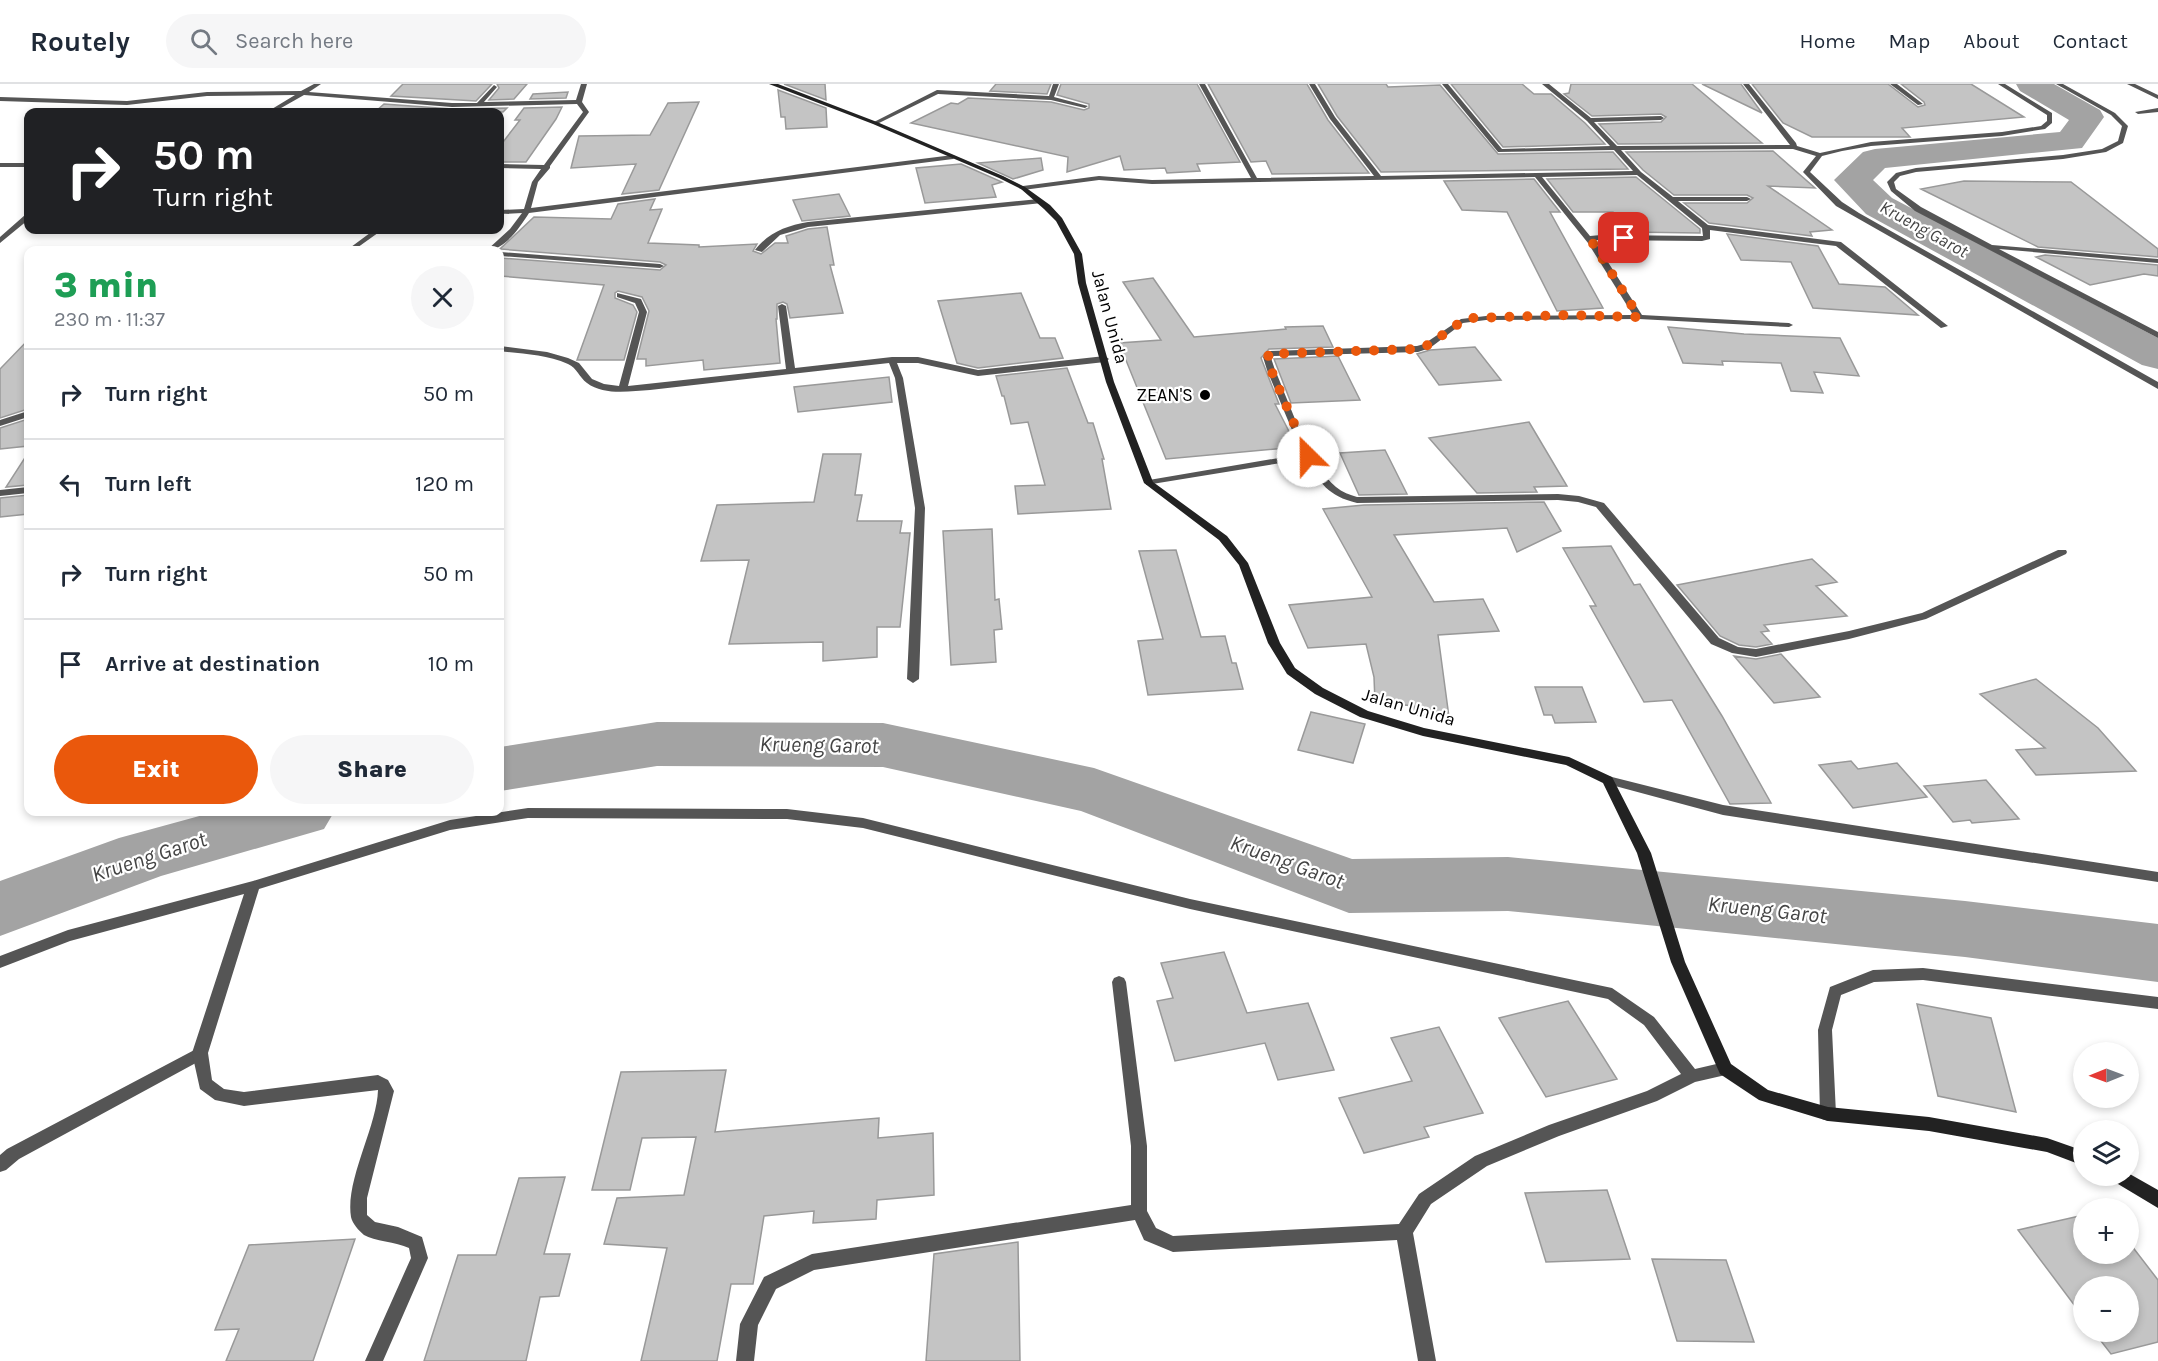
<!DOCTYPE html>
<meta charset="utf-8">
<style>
:root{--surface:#fff;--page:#f6f6f7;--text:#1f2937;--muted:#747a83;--line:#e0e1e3;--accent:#ea580c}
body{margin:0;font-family:Karla,sans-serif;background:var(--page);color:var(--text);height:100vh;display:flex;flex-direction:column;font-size:22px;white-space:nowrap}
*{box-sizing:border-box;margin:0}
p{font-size:20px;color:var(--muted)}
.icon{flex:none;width:33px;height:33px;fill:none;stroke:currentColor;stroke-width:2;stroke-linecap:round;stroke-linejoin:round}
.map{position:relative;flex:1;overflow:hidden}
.sheet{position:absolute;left:24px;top:162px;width:480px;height:570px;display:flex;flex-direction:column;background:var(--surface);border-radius:12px;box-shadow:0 3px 9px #0003}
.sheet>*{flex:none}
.banner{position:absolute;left:24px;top:24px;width:480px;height:126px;border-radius:12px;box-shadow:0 3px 9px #0003;background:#202124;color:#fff;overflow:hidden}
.needle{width:39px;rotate:269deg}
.tools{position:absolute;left:2073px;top:958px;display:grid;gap:12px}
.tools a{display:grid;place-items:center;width:66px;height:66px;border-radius:50%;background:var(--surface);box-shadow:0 3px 9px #0003;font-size:30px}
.pin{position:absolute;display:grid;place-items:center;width:51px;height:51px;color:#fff;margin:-26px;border-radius:12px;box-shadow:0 3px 9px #0006}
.me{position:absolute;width:66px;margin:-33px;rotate:337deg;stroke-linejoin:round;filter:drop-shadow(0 0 4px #0008)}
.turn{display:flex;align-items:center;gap:21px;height:126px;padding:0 30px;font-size:27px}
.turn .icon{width:78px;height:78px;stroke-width:2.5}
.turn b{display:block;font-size:42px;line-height:51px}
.round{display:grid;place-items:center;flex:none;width:63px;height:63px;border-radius:32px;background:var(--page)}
.summary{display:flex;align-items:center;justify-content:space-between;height:102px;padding:0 30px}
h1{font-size:36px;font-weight:800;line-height:45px;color:#1e9e55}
.cta{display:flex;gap:12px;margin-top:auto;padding:12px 30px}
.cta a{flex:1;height:69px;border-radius:36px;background:var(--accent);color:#fff;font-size:24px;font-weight:800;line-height:69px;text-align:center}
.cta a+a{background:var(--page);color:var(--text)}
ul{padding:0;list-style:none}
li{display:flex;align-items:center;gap:18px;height:90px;padding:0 30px;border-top:2px solid var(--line)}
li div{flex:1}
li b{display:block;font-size:22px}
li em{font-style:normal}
header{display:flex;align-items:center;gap:36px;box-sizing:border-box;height:84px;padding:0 30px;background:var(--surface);border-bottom:2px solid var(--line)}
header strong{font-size:28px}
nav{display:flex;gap:33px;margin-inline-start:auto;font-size:21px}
.search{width:420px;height:54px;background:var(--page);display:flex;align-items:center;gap:15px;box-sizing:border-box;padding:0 21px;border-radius:33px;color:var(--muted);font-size:22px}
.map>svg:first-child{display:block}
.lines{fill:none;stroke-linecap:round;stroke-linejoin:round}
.river{fill:#a3a3a3;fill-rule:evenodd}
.building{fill:#c4c4c4;stroke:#999;stroke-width:1.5}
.lane{fill:#555;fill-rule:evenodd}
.street{fill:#555;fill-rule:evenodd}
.secondary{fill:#222;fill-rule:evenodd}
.route{stroke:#ea580c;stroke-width:10;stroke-dasharray:0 18}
.poi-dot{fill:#000;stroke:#fff;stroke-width:2}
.labels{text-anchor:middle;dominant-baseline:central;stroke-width:4.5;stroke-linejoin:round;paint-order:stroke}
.far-water-label{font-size:18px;font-style:italic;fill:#444;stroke:#fff}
.far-street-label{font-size:18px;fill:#000;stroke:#fff}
.far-poi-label{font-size:18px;fill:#000;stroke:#fff;text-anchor:end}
.water-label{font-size:22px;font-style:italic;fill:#444;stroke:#fff}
</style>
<header>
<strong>Routely</strong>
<div class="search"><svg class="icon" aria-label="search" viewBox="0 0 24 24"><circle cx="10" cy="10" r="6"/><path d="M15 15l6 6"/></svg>Search here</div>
<nav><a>Home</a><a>Map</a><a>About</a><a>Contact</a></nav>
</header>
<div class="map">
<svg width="2158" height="1277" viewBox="0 0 2158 1277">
<rect width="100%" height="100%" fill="#fff"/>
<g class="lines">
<!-- river -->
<path class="river" d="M2016 0H2054L2100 26 2104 33 2082 64 1885 84 1873 96 1892 114 2158 254V285L2142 281 1866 130 1834 96 1863 68 1875 65 2060 48 2069 36 2020 7Z
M657 638 883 639 1094 684 1352 775 1508 773 1965 817 2158 840V898L1965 873 1508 827 1349 829 1081 727 883 683 657 682 500 707V663Z
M214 728H334L324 745 161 792 0 852V797L119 754Z"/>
</g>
<!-- building -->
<path class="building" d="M403 0H492L476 17 391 12Z
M497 0H527L514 15 489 16 499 4Z
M784 0H825L826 16Z
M996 0H1051L1047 10 990 7Z
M1061 0H1197L1240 78 1197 80 1200 87 1167 89 1165 84 1124 86 1120 72 1067 88 1068 73 911 39 951 19 958 20 968 14 1051 18 1084 26 1089 24V20L1057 11Z
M1208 0H1307L1328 36 1369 89 1272 90 1266 77 1251 78Z
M1318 0H1386L1388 3 1440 1 1498 70 1613 68 1628 85 1381 88 1337 32Z
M1451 0H1522L1534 10H1551L1585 39 1605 60 1503 63Z
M1571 0H1692L1762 59 1618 60 1599 40 1661 38 1666 33 1661 30 1592 32 1564 10 1569 9Z
M1702 0H1741L1762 29Z
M1752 0H1888L1918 23 1925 21 1924 18 1901 0H1971L2024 33 1902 44 1910 53H1812L1783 39Z
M778 6 826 24 827 43 786 45 785 33H781Z
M568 8 566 14 530 15 533 10Z
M699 18 659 106 622 110 636 80 571 84 579 52 650 51 668 19Z
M384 20 452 25 507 24 503 28H375Z
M562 23 556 35 526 78H500V62L520 36H515L524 24Z
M1773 67 1815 104 1768 102 1832 146 1810 148 1812 152 1709 139 1684 119H1747L1753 114 1747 111H1674L1643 86 1626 68Z
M1041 74 1043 86 1013 95 978 79Z
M961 80 1002 98 992 101 996 113 925 119 916 84Z
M1636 93 1700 145V149L1629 148 1613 128H1573L1547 95Z
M1534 95 1560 128H1550L1603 224 1557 227 1507 128 1462 126 1444 97Z
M1964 97 2071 98 2158 165V173L2038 163 1921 105Z
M839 110 850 132 802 137 793 116Z
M655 115 650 126 662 125 648 159 699 161V163L757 160 753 167 761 170 775 159H788L786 152 808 145 827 143 834 181H830L843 229 790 234 787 220 783 218 777 220V235H776L780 279 704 286 703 276 646 282V275H637L649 227 642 213 618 207 615 209V214L633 221 637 228 624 276H577L604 201 500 192V174L660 186 666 181 660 178 500 165 534 133 611 135 618 120Z
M1727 150 1818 162 1839 200 1885 203 1918 231 1813 224 1791 178 1741 176Z
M2045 171 2158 181V192L2144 190 2090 201 2036 173Z
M1153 194 1194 253 1286 245 1285 243 1323 242 1333 263 1269 265 1261 274 1279 320H1275L1297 363 1166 375 1119 259 1161 256 1123 198Z
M1021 209 1040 254H1055L1063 274 978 284 957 279 938 217Z
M1668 243 1744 250 1840 254 1859 292 1814 288 1823 309 1791 307 1781 279 1722 277 1723 281 1683 279Z
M28 256V325L0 334V285Z
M1475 263 1501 296 1439 301 1417 270 1430 266Z
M1338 272 1360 316 1291 319 1274 275Z
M1067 284 1088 339H1093L1104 375H1102L1111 425 1018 430 1015 402 1045 401 1028 338 1011 340 1004 312H1002L996 292Z
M889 293 892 318 798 328 794 303Z
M28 335V362L0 365V344Z
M1529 338 1567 402 1534 403 1537 408 1477 409 1429 354Z
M1385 366 1407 410 1359 411 1340 369Z
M28 369V401L6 403Z
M823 370H861L855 411H862L857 437H902L900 449H910L900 543H877V573L823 577V558L729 560 749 476 701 477 717 421 814 418Z
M28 411V430L0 433V414Z
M1544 418 1561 447 1517 468 1507 444 1394 451 1434 518 1483 515 1499 547 1438 551 1449 633 1415 631 1414 622 1375 618 1374 593 1366 560 1308 564 1289 521 1372 513 1323 425 1364 421Z
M992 445 995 516 999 515 1002 545 994 546 996 578 951 581 943 447Z
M1611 462 1634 501 1640 500 1722 632 1771 719 1730 720 1672 616 1644 618 1590 522H1596L1563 464Z
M1176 466 1201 553 1225 552 1232 579H1236L1243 605 1148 611 1138 557 1163 555 1139 467Z
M1812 475 1837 498 1816 502 1847 532 1764 541 1769 547 1761 548 1772 560 1756 563 1739 561 1720 552 1677 501Z
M1781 570 1820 613 1774 619 1734 572 1756 575Z
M2036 595 2098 644 2136 687 2036 691 2016 666 2045 664 1980 610Z
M1535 603H1582L1596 638 1555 639 1552 631H1544Z
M1311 628 1365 640 1353 679 1298 666Z
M1851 677 1858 685 1897 679 1927 713 1853 724 1819 681Z
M1986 696 2019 735 1972 739 1970 736 1953 738 1924 702Z
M1224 868 1247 929 1308 919 1334 986 1278 996 1265 959 1175 977 1157 917 1173 914 1161 879Z
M1568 917 1617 995 1546 1013 1499 934Z
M1917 920 1991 934 2016 1028 1938 1012Z
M1439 943 1483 1029 1424 1043 1429 1053 1364 1069 1339 1014 1412 997 1391 954Z
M726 986 715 1048 879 1034 878 1054 933 1049 934 1111 877 1116 876 1135 813 1139 814 1127 764 1132 753 1200H731L717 1277H641L667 1164 604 1160 617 1114 684 1111 696 1053 642 1054 630 1106H592L621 988Z
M565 1093 544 1170H570L559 1212 540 1213 526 1277H424L458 1171H496L519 1094Z
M1607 1106 1630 1175 1546 1178 1525 1109Z
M2084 1131V1170H2128V1157L2158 1196V1258L2111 1270 2094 1248H2128V1203H2084V1234L2018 1146Z
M355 1155 313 1277H226L239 1245 215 1246 249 1161Z
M1018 1158 1020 1277H926L934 1170Z
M1652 1175 1726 1176 1754 1258 1677 1257Z"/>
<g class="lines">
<!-- lane -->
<path class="lane" d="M200 963 205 964 208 969 205 974 19 1075 6 1086 0 1088V1071L7 1065Z"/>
<!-- street -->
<path class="street" d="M314 0H321L309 8 452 19H477L494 1 497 3 484 18 576 16 581 0H587L582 18 589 28 550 82V84L538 98 531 124 953 71 956 73 953 75 529 129C520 143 505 166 487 166L510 145 522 129 500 130V126L524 125 532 98 541 85 500 84V80L544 81 583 28 577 20 452 23 304 11 274 28H267L295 11 207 12 127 21 0 17V13L127 17 207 8 301 7Z
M1053 0H1059L1054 13 1088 22 1085 24 1051 16 938 10 877 40 872 39 937 6 1049 12Z
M1199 0H1205L1257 94 1374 92 1330 35 1309 0H1315L1335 33 1381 92 1633 87 1614 66 1498 68 1442 0H1448L1502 65 1610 62 1587 37 1542 0H1549L1591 34 1661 32 1664 34 1661 36 1594 38 1617 62 1790 61 1743 0H1749L1796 59 1797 62 1820 69 1871 58 2002 48 2041 42 2047 37V31L1998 0H2005L2052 29V39L2045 45 2002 52 1871 62 1842 67 1822 72 1810 88 1842 118 1859 129 2158 298V305L1836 122 1803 88 1816 72 1793 65 1621 66 1641 88 1673 113H1747L1751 115 1747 117H1678L1708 141 1841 158 1948 242 1941 244 1836 162 1710 146V155L1702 157 1596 156 1595 158 1642 231 1789 239 1793 241 1789 243 1639 235 1486 236 1463 239 1430 264 1418 268 1274 272 1271 274 1275 286C1289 318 1310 382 1336 403 1342 408 1350 411 1357 413L1558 410 1579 412 1604 419 1719 554 1738 563 1756 565 1849 547 1922 529 2058 466H2066L2067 468 2066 470 1926 535 1849 555 1756 573 1732 569 1711 560 1596 423 1578 418 1558 416 1357 419C1328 412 1320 399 1305 375L1146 401V397L1149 396 1302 370 1267 286 1263 273 1269 267 1417 262 1424 260 1461 235 1486 232 1633 231 1588 159 1535 93 1152 100 1099 96 1023 106 1019 104 1023 102 1099 92 1152 96 1251 94ZM1637 91 1702 144 1703 152 1601 151 1590 152 1542 93Z
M1890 0H1897L1923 20 1918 21Z
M2056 0H2063L2115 29 2128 42 2123 59 2106 68 2063 75 1916 88 1900 92 1894 98 1896 105 1921 123 1992 161 2158 175V179L1999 165 2158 248V254L1915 127 1891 107 1887 98 1896 89 1916 84 2063 71 2102 65 2118 57 2122 42 2111 31Z
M2127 0H2135L2158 11V15Z
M2158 24V28L2138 30 2135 28Z
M0 79H28V83H0Z
M1039 115 1043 117 1042 119 808 143 780 151 762 168 755 166C769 148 786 142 808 138Z
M25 131H28V136L0 159V153Z
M126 146H148C143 150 131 150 126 146Z
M374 146H382L354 166H347Z
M500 168 660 180 664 182 660 184 500 172Z
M617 209 641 215 647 228 628 302 786 285 778 222 782 220 786 222 795 284 892 273H918L978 286 1105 272 1109 275 1105 278 978 292 918 279H897L903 294 925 424 919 595 913 599 907 595 915 424 895 294 889 279 650 306C631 307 604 312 587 299 579 293 577 284 568 280 546 270 522 270 500 267V262L547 268 568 274 579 279 592 295 604 300 619 302 639 228 635 219 617 213Z
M28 327V333L0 342V336Z
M28 403V409L0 412V406Z
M1608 692 1723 721 2158 788V798L1723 731 1604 699 1602 696 1604 693Z
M528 724 787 725 863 734 1190 815 1612 904 1654 933 1695 985 1725 978 1730 980 1733 985 1730 990 1695 998 1657 1017 1559 1052 1487 1082 1431 1120 1413 1149 1436 1277H1418L1397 1156 1173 1168 1144 1156 1135 1136 814 1186 776 1205 758 1241 754 1277H736L740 1240 764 1193 812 1170 1131 1121V1062L1112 898 1114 894 1119 892 1124 894 1126 898 1147 1062V1127L1156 1144 1173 1152 1399 1140 1419 1110 1475 1072 1549 1041 1647 1007 1681 990 1644 941 1608 915 1190 825 863 744 787 735 528 734 450 746 259 805 208 969 212 996 224 1005 244 1008 378 991 388 996 394 1007 367 1114V1131L375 1138 398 1143 422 1153 428 1174 383 1277H365L411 1174 409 1164C396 1158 374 1157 364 1151 359 1147 352 1139 351 1133 345 1096 377 1043 378 1006L244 1022 215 1016 200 1005 192 969 244 810 70 857 0 884V872L68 846 253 797 450 736Z
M1923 884 2158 913V925L1923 896 1874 898 1841 911 1832 946 1836 1030 1834 1035 1828 1037 1822 1035 1820 1030 1818 946 1830 903 1873 886Z"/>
<!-- secondary -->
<path class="secondary" d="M769 0H778L877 38 1003 92 1025 103 1050 121 1062 134 1082 170 1086 199 1114 298 1153 398 1227 452 1248 479 1280 559 1295 584 1323 604 1368 627 1424 644 1569 673 1612 693 1651 769 1685 878 1731 980 1768 1006 1828 1023 1929 1033 2047 1054 2084 1067V1082L2047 1068 1929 1047 1828 1037 1759 1016 1720 990 1671 878 1637 769 1603 699 1566 681 1423 652 1360 633 1315 610 1287 590 1268 559 1239 481 1219 456 1144 399 1106 298 1078 199 1074 170 1056 137 1044 125 1021 105 999 94 873 40Z
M2128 1089 2158 1106V1124L2113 1097 2111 1092H2128Z"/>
</g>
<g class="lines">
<!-- route -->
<path class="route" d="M1308 372 1271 286 1268 270 1418 265C1438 259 1451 240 1472 234L1568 231 1639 233 1592 158 1593 154H1624"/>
</g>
<!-- markers -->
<circle class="poi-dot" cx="1205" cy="311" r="6"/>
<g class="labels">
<!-- far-water labels -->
<g class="far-water-label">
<text transform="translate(1924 145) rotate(29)">Krueng Garot</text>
</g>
<!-- far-street labels -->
<g class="far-street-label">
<text transform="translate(1110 233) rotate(75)">Jalan Unida</text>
<text transform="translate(1409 623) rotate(16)">Jalan Unida</text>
</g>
<!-- far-poi labels -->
<g class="far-poi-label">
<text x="1193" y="311">ZEAN'S</text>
</g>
<!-- water labels -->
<g class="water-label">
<text transform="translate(819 661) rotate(1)">Krueng Garot</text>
<text transform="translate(149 773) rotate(-18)">Krueng Garot</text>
<text transform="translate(1287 778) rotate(20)">Krueng Garot</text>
<text transform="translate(1767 826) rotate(6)">Krueng Garot</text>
</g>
</g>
</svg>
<div class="tools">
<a><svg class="needle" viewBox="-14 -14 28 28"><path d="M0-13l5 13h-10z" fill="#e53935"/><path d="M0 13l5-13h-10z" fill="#747a83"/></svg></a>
<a><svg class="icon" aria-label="layers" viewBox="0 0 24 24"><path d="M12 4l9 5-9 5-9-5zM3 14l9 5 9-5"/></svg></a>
<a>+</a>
<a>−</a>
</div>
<div class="pin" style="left:1624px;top:154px;background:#d93025"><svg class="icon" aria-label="arrive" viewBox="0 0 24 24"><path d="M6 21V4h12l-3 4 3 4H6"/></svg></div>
<svg class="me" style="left:1308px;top:372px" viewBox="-20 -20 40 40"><circle r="19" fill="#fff"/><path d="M0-13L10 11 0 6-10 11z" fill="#ea580c"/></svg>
<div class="banner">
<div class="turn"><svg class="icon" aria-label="right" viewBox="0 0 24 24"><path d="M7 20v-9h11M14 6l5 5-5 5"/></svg><div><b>50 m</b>Turn right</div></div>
</div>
<section class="sheet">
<div class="summary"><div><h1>3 min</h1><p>230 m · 11:37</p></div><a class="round"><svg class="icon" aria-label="close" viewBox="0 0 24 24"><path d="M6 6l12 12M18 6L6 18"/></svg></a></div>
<ul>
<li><svg class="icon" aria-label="right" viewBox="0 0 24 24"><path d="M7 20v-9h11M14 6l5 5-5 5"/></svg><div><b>Turn right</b></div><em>50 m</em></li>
<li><svg class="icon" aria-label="left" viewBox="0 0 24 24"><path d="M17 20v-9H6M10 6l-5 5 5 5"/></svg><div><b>Turn left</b></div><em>120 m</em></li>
<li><svg class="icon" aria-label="right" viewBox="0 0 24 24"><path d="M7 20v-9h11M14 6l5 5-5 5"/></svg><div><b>Turn right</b></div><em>50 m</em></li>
<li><svg class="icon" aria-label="arrive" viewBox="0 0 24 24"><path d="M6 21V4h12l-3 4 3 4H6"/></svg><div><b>Arrive at destination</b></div><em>10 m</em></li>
</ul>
<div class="cta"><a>Exit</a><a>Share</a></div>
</section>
</div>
